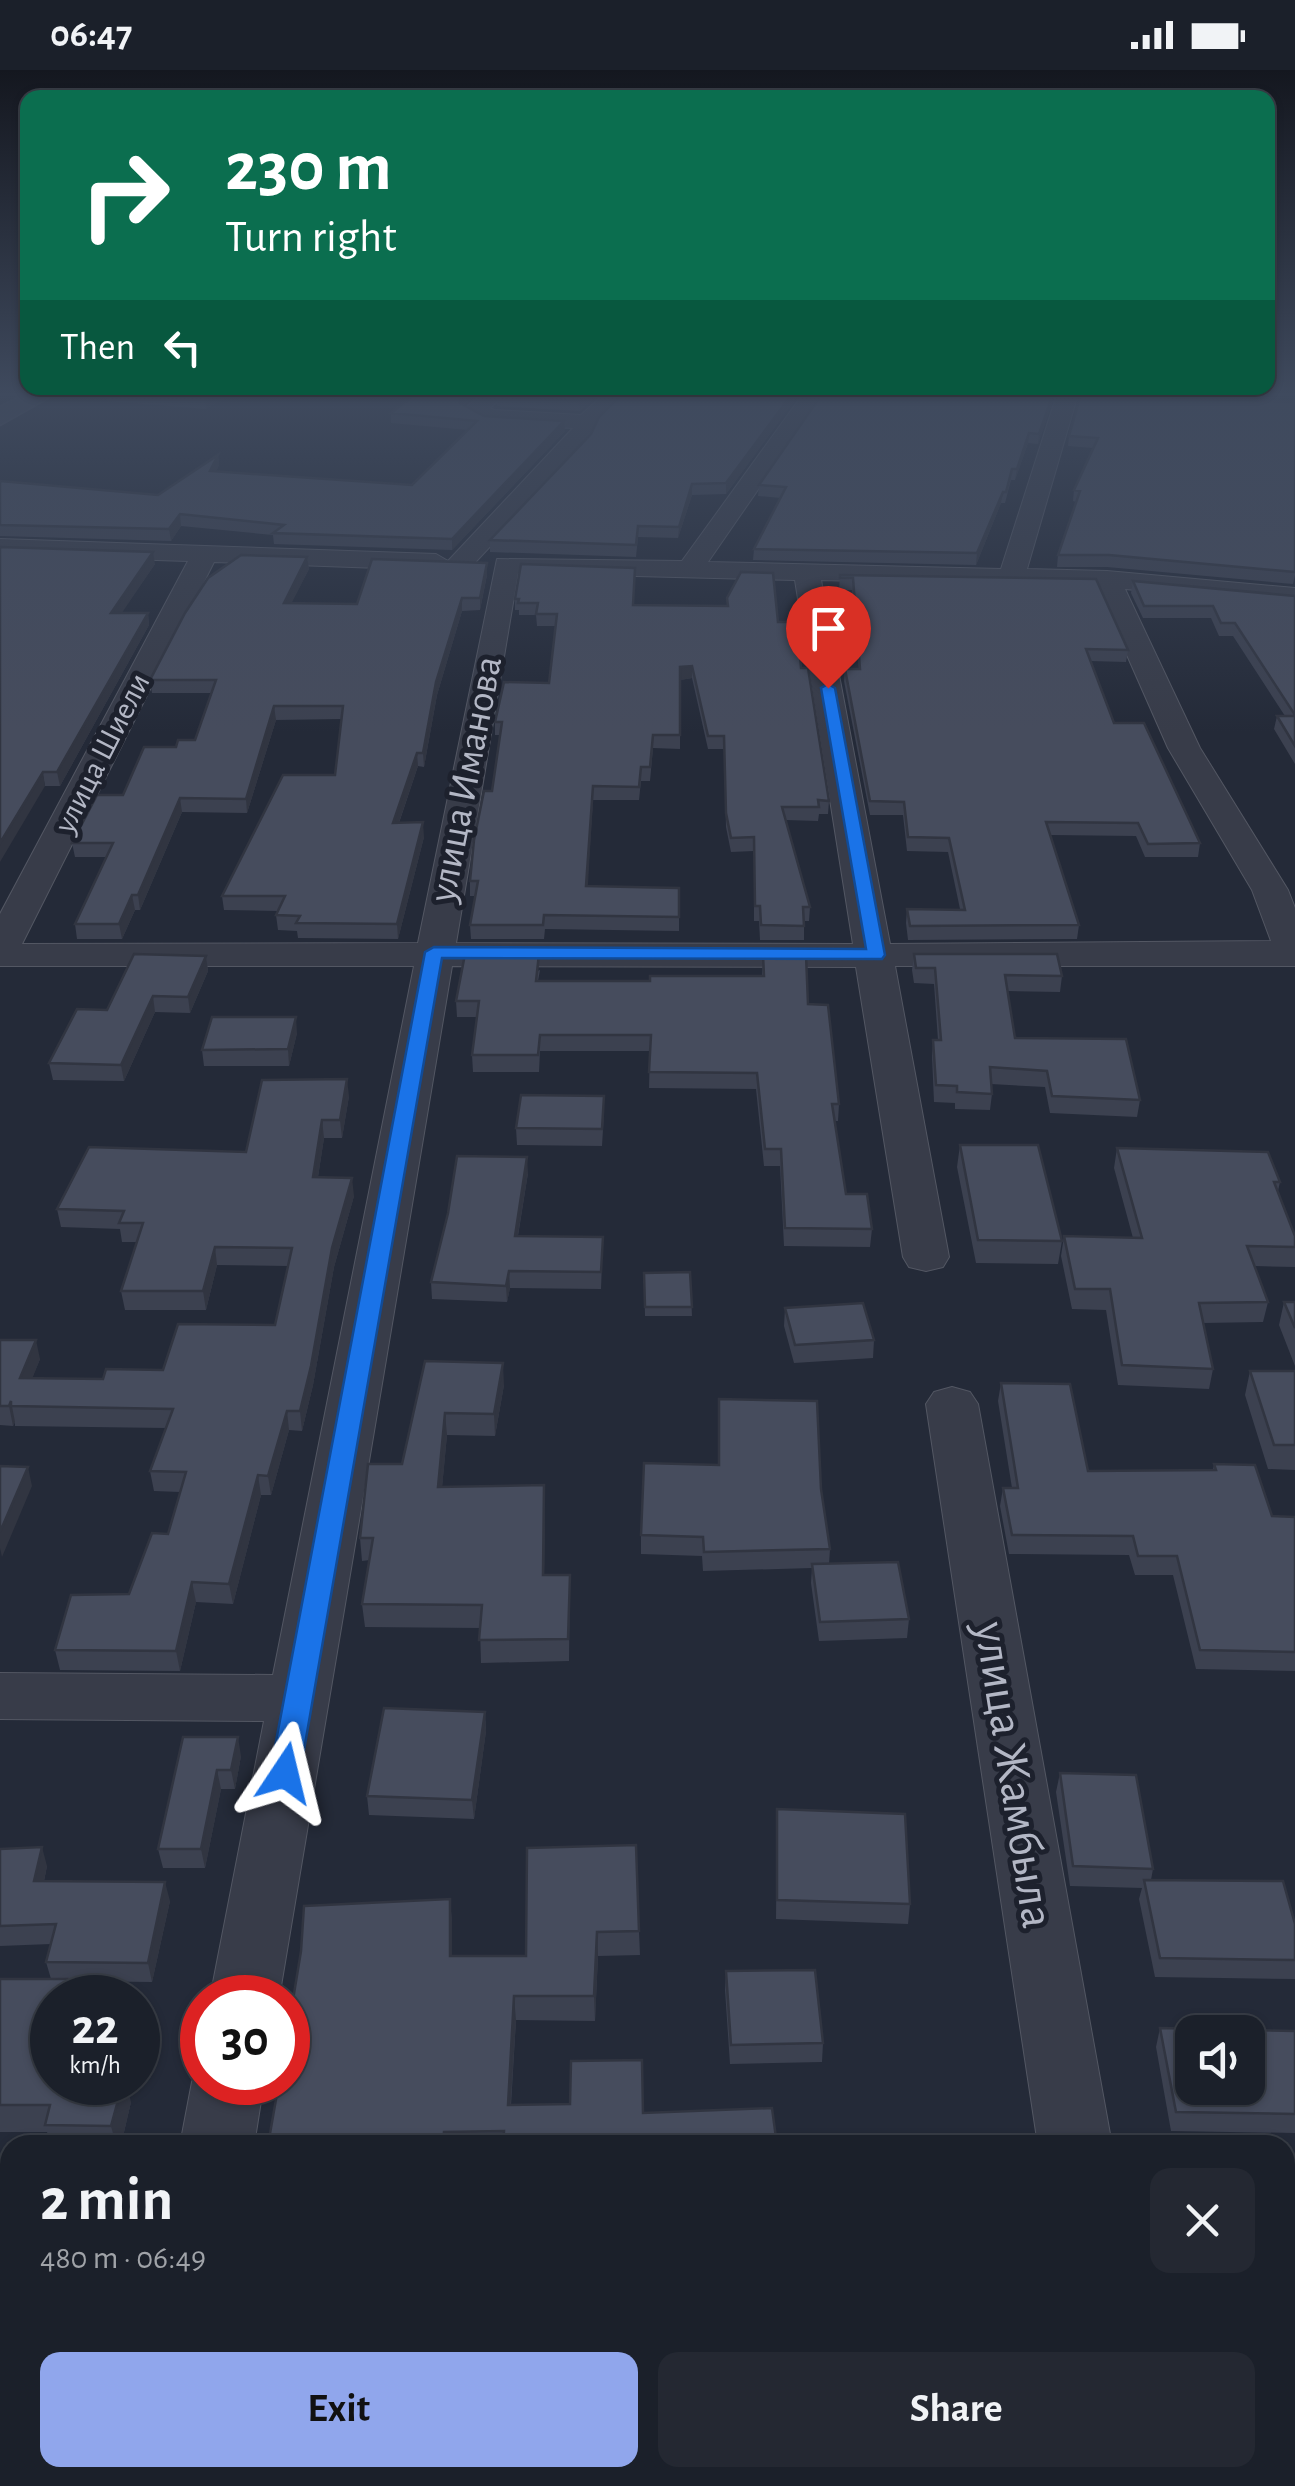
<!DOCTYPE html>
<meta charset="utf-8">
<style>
:root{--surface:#1b202a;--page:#242832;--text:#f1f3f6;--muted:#a0a3a8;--line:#393e47;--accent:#90a6ec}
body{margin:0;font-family:"Alegreya Sans",sans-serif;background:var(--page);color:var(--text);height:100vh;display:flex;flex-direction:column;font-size:38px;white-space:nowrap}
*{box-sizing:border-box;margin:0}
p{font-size:32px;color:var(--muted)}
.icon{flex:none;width:55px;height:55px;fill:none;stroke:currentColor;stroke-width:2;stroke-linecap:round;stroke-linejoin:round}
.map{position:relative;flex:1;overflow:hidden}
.side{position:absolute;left:0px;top:2065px;width:1295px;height:352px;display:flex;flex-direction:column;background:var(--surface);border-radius:30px 30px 0 0;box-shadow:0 2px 8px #0004,0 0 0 2px var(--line)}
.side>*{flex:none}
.banner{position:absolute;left:20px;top:20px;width:1255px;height:305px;border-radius:20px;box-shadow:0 2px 8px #0004,0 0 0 2px var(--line);background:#0b6e4f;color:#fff;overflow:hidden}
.fabs{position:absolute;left:1175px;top:1945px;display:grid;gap:20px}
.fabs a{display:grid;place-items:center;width:90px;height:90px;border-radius:20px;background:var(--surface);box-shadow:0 2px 8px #0004,0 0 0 2px var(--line);font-size:50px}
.speed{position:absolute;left:30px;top:1905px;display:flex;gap:20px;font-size:50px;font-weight:700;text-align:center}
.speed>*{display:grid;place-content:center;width:130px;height:130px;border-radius:50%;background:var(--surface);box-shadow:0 2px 8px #0004,0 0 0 2px var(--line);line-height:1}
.speed small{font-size:25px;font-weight:400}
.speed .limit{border:15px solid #d22;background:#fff;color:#111}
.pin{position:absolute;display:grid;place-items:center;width:85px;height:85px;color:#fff;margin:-102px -42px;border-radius:50% 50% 50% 0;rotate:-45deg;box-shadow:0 0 10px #0007}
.pin .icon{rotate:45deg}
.me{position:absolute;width:110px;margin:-55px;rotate:10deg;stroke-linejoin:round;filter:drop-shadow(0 0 8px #0008)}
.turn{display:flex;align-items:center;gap:35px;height:210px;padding:0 40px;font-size:45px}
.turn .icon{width:130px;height:130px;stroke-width:2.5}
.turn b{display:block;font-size:70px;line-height:85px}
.then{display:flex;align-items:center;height:95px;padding:0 40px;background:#0003;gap:20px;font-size:38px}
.round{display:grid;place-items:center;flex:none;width:105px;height:105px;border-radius:20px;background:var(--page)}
.headline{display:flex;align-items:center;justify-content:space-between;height:170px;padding:0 40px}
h1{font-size:60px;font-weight:700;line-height:75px}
.button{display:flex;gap:20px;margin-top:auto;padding:20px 40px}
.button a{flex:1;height:115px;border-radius:20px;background:var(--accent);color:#111;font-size:40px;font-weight:700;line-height:115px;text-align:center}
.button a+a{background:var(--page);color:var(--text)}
.status{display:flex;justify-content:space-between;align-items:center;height:70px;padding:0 50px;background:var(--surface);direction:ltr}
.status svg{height:28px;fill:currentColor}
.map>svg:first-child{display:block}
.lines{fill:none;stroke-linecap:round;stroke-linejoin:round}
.street-casing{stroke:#535763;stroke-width:2}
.secondary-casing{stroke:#535763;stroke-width:3}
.street{fill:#383c49;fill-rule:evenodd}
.secondary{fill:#464b5b;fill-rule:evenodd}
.wall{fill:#3c4150}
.shaded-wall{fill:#313541}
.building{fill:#464c5d;stroke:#313541;stroke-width:2.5;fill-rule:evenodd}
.route{fill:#1a73e8;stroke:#114b97;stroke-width:2.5}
.labels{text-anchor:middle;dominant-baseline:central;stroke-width:10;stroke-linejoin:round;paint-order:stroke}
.far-street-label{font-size:32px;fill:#b3b7c5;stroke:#1d212d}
.street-label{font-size:40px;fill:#b3b7c5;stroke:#1d212d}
.near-street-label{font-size:48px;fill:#b3b7c5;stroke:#1d212d}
</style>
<div class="status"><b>06:47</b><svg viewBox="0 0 49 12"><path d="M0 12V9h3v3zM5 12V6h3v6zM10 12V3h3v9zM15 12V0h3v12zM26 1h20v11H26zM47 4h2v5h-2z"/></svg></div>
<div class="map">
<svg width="1295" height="2416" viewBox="0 0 1295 2416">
<rect width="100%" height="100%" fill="#242a38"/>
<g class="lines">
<!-- street casing -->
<g class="street-casing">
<path id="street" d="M482 324H505L490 338 494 340 581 345 604 324H627L596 355 588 372 469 499 460 501 448 494 436 500 214 492 22 874 418 873 497 489 682 491 803 324H824L708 492 1001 499 1057 324H1078L1027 499 1107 501 1295 518V534L1125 519 1200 678 1288 820 1295 838V896H895L949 1187 943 1197 926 1201 909 1197 903 1187 856 897 452 896 279 1928H210L264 1651 0 1649V1603L273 1605 414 896H0V844L188 491 0 485V469L436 484 448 491 573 358C542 356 486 363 463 340ZM518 503 795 510 853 874 456 873ZM821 510 1097 517 1168 678 1252 820 1271 871 890 874Z
M952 1317 970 1322 978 1334 1112 2075H1038L926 1334 934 1322Z
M202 1990V2012H264L254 2075H180L192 2012Z
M115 2408H199L197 2416H113Z
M1088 2408H1171L1173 2416H1089Z"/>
</g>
<!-- secondary casing -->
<g class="secondary-casing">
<path id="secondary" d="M25 324H55L0 355V337Z"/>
</g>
<!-- street -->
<use href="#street" class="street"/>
<!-- secondary -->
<use href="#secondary" class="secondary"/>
</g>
<!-- wall -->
<path class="wall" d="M106 324H231L206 339 107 331Z
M416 324H476L464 335 484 346 565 361 452 480 274 474 273 465 181 456 171 471 0 466V411L158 425 218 385 219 395 216 401 412 415 468 360 391 353V343Z
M500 324H599L580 341 497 336V326Z
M622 324H799L726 424 692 425 678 468 638 467 636 487 490 482V470L591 364Z
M822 324H1055L1038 374 1028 373 1015 410H1011L1005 433H1001L976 495 753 490 754 479 781 428 758 426 759 415Z
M1295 332V505L1293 514 1107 497H1057L1058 485 1076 432 1073 431 1074 420 1093 378 1068 376 1069 366Z
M0 477 155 494 121 543H148L149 555 60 716H45Z
M307 487 309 499 291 533 357 534 487 505 480 540 462 541 437 625 424 697 418 696 399 753 424 767 398 869 298 868 297 861 278 860 276 845 278 841 224 840 222 826 335 705 342 649 276 650 247 743 182 742 140 840H135L122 869H77L75 854 106 787H75L72 773 176 677 195 670 212 623H152L150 610Z
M635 498 633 535 778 552 801 598 829 731 828 744H819L818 751 786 750 810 837 809 851H804V870H760L759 851H754V781L731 782 726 757 724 679H708L692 608 680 610V679L653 678 650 711H641L639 730H593L587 816 679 818V861L545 859 544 869H471L470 855 476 826H470V811L492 721 500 665H495V652L549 613 556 556H537L536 545H519V540H515V529Z
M840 505 1128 580 1126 592 1090 591 1114 653 1200 773 1198 787H1145L1136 766 1051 765 1079 855 1077 869 908 870 906 853 907 839H960L948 782 907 781 903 745H870L844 611 845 599H859L852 520H839Z
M1133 511 1295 526V694L1274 659 1277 646H1285L1233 566H1219L1211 548H1143L1131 523Z
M914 884 1062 906 1060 922 1008 921 1015 968 1140 1030 1137 1047 1050 1043 1045 1017 991 1014 992 1024 990 1040 955 1039V1033L934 1032 932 986 933 970H938L934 914 914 913 912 900Z
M763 885 808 934 839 1034 838 1051H834L846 1124 872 1159 870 1177 784 1176 780 1096H764L756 1019 649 1018 650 981H540L539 1002H473L472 985 477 947H457L456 931 540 900 538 911H650L762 906Z
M206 886 208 901 190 943 155 942 124 1011 53 1010 49 993 107 940Z
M297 963 289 996H204L202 980Z
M349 1026 342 1068H324L318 1107 354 1126 334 1197 313 1315 302 1361 289 1360 271 1425H261L233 1534 196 1532 180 1601 60 1600 55 1580 129 1524 168 1464 180 1422 154 1421 150 1401 166 1358 15 1356V1352L13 1356 0 1355V1270L40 1289 32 1308 103 1309 163 1300 275 1255 288 1196 217 1195 206 1240H125L121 1221 137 1172H122L120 1159 61 1157 57 1139 246 1082Z
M604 1043 602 1076 517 1075 516 1058Z
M960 1075 1062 1171 1058 1194 976 1193 957 1097Z
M1117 1078 1280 1112 1278 1121 1295 1166V1197L1255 1196 1268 1232 1263 1252 1203 1253 1213 1299 1209 1319 1118 1315 1106 1240 1072 1239 1061 1186 1064 1166 1133 1168 1114 1098Z
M528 1103 518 1166 603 1167 601 1219 510 1218 507 1232 432 1229 431 1212Z
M690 1202 692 1246H645L644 1203Z
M1284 1232H1295V1296L1279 1255Z
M785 1238 874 1270 873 1288 794 1293 784 1256Z
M425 1291 504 1315 495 1366 447 1365 442 1417 545 1438 544 1505H570L569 1591 481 1593 480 1558 365 1557 362 1534 370 1490 362 1491 360 1468 402 1394Z
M1250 1301H1295V1400L1268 1399 1245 1325Z
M1001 1313 1088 1401 1213 1400 1214 1394 1272 1446 1295 1447V1601L1196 1599 1173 1505H1135L1129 1485 1009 1484 1000 1436 1003 1418H1012L998 1331Z
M821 1419 830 1479 829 1494 909 1549 907 1568 819 1571 811 1513 812 1498 703 1501 702 1486 641 1484V1465Z
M485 1642 486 1661 474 1749 369 1745 367 1726Z
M183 1667 241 1686 235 1719H221L205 1798H163L158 1779Z
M1060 1703 1153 1799 1151 1810 1295 1854V1909L1155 1907 1139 1829 1142 1818 1070 1816 1056 1722Z
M777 1739 910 1834 908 1854 776 1849Z
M527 1778 639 1861 640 1885 598 1886 595 1951 516 1950 511 2035 643 2043 777 2075H268L450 1829 452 1853V1886H526Z
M0 1779 47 1796 44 1811 170 1831 152 1912 67 1911 72 1928 52 2012 131 2032 121 2075H51L47 2062H0V1909H51L46 1892 51 1874 0 1876Z
M726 1901 823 1973 822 1992 730 1994 725 1920Z
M1160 1958 1295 1961V2063L1171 2061 1156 1977Z
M1285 2105H1295V2289L1285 2288Z
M220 2408H377L376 2416H218Z
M1174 2408H1237L1235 2412H1176Z
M515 2414 637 2416H515Z"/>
<!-- shaded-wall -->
<path class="shaded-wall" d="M205 324H231L206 339Z
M464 324H476L461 337 460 327Z
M588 324H599L580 341 579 331Z
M792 324H799L726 424V413Z
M1053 324H1055L1038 374 1039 364Z
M564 351 565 361 452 480V469Z
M1029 363 1028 373 1015 410 1017 399Z
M218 385 219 395 211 412 210 401Z
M692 414V425L678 468 679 457Z
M1003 422 1001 433 976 495 977 483Z
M180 444 181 456 171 471 169 459Z
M153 482 155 494 113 556 111 543Z
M307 487 309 499 285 546 284 533Z
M487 493V505L480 540V528Z
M462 528V541L437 625 424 697 423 683 436 612Z
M148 543 149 555 60 716 57 702Z
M692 596V608L680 610V597Z
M274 636 276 650 247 743 246 729Z
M417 683 418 696 394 767 393 753Z
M43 702 45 716 0 792V773Z
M593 716V730L587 831 586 816Z
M180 728 182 742 140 840 138 825Z
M423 752 424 767 398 869 397 854Z
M132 825 135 840 122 869 119 854Z
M206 886 208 901 190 943 188 927Z
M153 926 155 942 124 1011 121 995Z
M296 947 297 963 289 996 288 979Z
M347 1009 349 1026 342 1068 340 1050Z
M322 1050 324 1068 315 1126 313 1107Z
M527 1087 528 1103 515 1183V1166Z
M352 1108 354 1126 334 1197 313 1315 302 1361 300 1341 332 1178Z
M215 1177 217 1195 206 1240 203 1221Z
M509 1201 510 1218 507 1232 506 1216Z
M36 1270 40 1289 25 1327 20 1308Z
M503 1293 504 1315 495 1366 494 1344Z
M11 1331 15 1352 13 1356 9 1336Z
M287 1341 289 1360 271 1425 268 1406Z
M445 1343 447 1365 440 1440 438 1417Z
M28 1397 32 1416 2 1487 0 1478V1462Z
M258 1405 261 1425 233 1534 229 1514Z
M544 1415 545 1438 544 1528 543 1505Z
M192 1512 196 1532 180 1601 176 1581Z
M485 1642 486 1661 474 1749 472 1730Z
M238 1667 241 1686 235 1719 231 1700Z
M217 1700 221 1719 205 1798 201 1779Z
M42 1777 47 1796 40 1830 34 1811Z
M165 1812 170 1831 152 1912 148 1893Z
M450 1829 452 1853V1910L450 1886Z
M597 1862 598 1886 595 1951 594 1926Z
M67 1909 72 1928H62Z
M514 1926 516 1950 509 2059 508 2035Z
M52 1964V2012L43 2003Z
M123 2012H126L131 2032 121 2075H116L111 2056Z
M90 2408H104L102 2416H88Z
M372 2408H377L376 2416H373Z"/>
<!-- building -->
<path class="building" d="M416 324H464L460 327V333L484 346 564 351 452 469 273 463 284 455 180 444 169 459 0 455V411L158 425 218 385 210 401 412 415 477 351 391 343Z
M500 324H588L579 331 497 326Z
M622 324H792L726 413 692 414 679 457 638 456 636 475 490 470 591 364 599 347Z
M822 324H1053L1039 364 1029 363 1017 399H1012L1006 422H1003L977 483 754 479 786 417 759 415Z
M1081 324 1295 332V502L1109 485H1058L1080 421 1074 420 1098 368 1069 366Z
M0 477 153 482 111 543H148L57 702H43L0 773Z
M241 485 307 487 284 533 357 534 372 489 487 493 480 528H462L436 612 423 683H417L393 753 423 752 397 854 296 853 300 846 276 845 285 826H222L283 705H335L343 636H274L246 729 180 728 138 825H132L119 854H75L113 773H72L97 725H123L144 677H176L178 670H195L216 610H150L185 543 208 508Z
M521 494 635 498 633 535 728 536 727 528 741 502 773 503 778 552H797L801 598H808L829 731 818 730 819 737H782L810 837H803L804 856 761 855 760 836H755L754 767 731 768 726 743 724 666H708L692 596 680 597V665H653L650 697H641L639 717 593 716 586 816 679 818V847L544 845 543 855H470L478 811H470L474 770 484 721H492L502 652H495L504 612 549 613 557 544H536L538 533H518L519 529H515Z
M840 505 1096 509 1128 580 1086 579 1114 653H1144L1200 773 1148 774 1138 753 1046 752 1079 855 910 856 907 839 965 840 949 768 908 767 904 732 870 731 845 599H860L853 508H840Z
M1133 511 1295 526V645L1235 553H1221L1213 536H1144Z
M1277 646H1295V676Z
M134 884 206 886 188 927 153 926 121 995 49 993 77 939 107 940Z
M465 884H539L536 911H650V906H764L763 885H806L808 934 828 935 839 1034H832L846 1124H867L872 1159 785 1158 781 1079H765L757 1003 649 1002 651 965H540L538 985H472L479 931H456Z
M914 884H1057L1062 906 1005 905 1015 968 1126 969 1140 1030 1052 1026 1047 1001 990 997 992 1024 957 1022V1016L936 1015 933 970H941L935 898H916Z
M212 947H296L288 979 202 980Z
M347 1009 340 1050H322L313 1107 352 1108 332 1178 311 1296 300 1341H287L268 1406 258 1405 229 1514 192 1512 176 1581 55 1580 71 1525 129 1524 152 1463 168 1464 186 1402 150 1401 173 1339 11 1336V1331L9 1336H0V1270H36L20 1308 103 1309 106 1299 163 1300 178 1254 275 1255 292 1178 215 1177 203 1221H121L143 1153H119L124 1141 57 1139 89 1077 246 1082 262 1010Z
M521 1025 604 1026 602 1059 516 1058Z
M960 1075H1038L1062 1171 978 1170Z
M1117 1078 1268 1082 1280 1112H1274L1295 1166V1177L1247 1176 1268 1232 1199 1233 1213 1299 1122 1295 1110 1219H1075L1064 1166 1142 1168Z
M457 1086 527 1087 515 1166 603 1167 601 1202 509 1201 506 1216 431 1212 448 1143Z
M690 1202 692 1237H645L644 1203Z
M1284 1232H1295V1258Z
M863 1233 874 1270 795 1275 785 1238Z
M425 1291 503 1293 494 1344 445 1343 438 1417 544 1415 543 1505H570L568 1569 479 1570 482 1535 362 1534 373 1468H360L368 1394H402Z
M1250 1301H1295V1375H1274Z
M1001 1313 1070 1314 1088 1401 1216 1400 1214 1394 1255 1395 1272 1446 1295 1447V1582L1200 1580 1177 1486H1138L1133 1466 1012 1465 1003 1418H1018Z
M719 1329 817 1331 821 1419 830 1479 704 1482 703 1467 641 1465 644 1393 719 1395Z
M0 1396 28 1397 0 1462Z
M898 1492 909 1549 820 1552 812 1494Z
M384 1638 485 1642 472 1730 367 1726Z
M183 1667H238L231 1700H217L201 1779H158Z
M1060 1703 1136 1705 1153 1799 1073 1796Z
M777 1739 905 1744 910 1834 777 1830Z
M636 1775 639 1861 597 1862 594 1926H514L508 2035 570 2034 571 1991 642 1990 643 2043 772 2038 777 2075H503L504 2061 444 2062 443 2075H268L279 2012H288V1960L301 1881 304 1836 450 1829V1886H526L527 1778Z
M42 1777 34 1811 165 1812 148 1893 46 1892 56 1854 0 1856V1779Z
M1144 1810 1283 1811 1295 1854V1890L1160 1888Z
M815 1900 823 1973 731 1975 726 1901Z
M0 1909H67L62 1928H52V1964L43 2003H52V2012H123L111 2056 45 2055 50 2035H0Z
M1160 1958 1295 1961V2044L1176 2042ZM1192 1962H1248V2018H1192Z
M1285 2105H1295V2263H1285Z
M0 2192 10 2193V2408H90L88 2416H0Z
M220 2408H313L312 2416H218Z
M515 2408H637V2416H542V2413L515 2414Z
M1033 2410 1034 2416H904V2411Z"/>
<!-- sky -->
<linearGradient id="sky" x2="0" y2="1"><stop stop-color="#14171f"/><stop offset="0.49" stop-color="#3f4a5e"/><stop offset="1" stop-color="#3f4a5e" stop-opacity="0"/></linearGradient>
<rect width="1295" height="662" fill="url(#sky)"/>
<!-- route -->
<path class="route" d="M828 614 835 618 885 885 882 889 442 888 300 1703 295 1711 285 1714 274 1711 270 1703 425 882 434 877 866 879 821 618Z"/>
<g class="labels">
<!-- far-street labels -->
<g class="far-street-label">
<text transform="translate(102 683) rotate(-63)">улица Шиели</text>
</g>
<!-- street labels -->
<g class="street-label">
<text transform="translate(466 709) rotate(-79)">улица Иманова</text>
</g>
<!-- near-street labels -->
<g class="near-street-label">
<text transform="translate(1013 1705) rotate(81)">улица Жамбыла</text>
</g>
</g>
</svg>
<div class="fabs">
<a><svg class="icon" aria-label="sound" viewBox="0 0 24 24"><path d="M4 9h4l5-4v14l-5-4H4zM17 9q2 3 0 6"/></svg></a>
</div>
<div class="speed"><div>22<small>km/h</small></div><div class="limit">30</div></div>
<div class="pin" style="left:828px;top:618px;background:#d93025"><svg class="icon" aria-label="arrive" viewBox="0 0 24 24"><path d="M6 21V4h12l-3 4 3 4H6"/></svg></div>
<svg class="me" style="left:285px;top:1703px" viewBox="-20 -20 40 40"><path d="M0-17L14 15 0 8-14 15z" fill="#1a73e8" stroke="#fff" stroke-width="4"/></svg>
<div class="banner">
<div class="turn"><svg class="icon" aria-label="right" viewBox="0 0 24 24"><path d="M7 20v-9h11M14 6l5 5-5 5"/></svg><div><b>230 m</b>Turn right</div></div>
<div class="then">Then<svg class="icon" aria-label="left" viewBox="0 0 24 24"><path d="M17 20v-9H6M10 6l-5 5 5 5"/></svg></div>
</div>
<section class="side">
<div class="headline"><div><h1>2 min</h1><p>480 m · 06:49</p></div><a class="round"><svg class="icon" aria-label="close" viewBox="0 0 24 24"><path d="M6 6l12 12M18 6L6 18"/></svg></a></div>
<div class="button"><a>Exit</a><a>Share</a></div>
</section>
</div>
